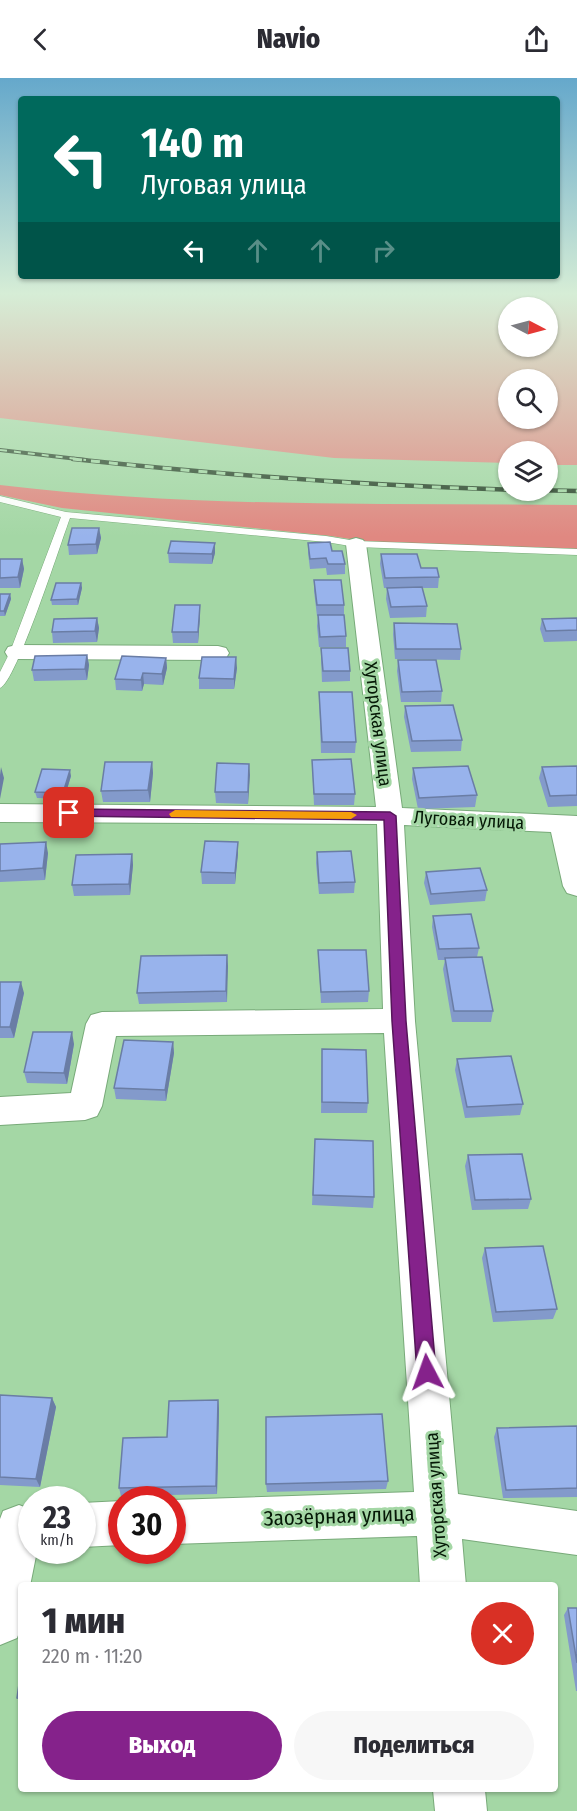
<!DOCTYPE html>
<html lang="ru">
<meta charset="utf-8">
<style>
:root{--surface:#fff;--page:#f7f7f7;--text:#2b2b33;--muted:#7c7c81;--accent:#85228b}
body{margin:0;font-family:"Fira Sans Condensed",sans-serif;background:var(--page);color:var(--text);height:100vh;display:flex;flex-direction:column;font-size:22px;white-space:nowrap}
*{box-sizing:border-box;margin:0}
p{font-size:20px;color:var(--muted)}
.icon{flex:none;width:33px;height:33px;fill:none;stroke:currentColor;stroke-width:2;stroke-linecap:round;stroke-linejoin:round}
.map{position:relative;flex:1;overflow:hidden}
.drawer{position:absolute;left:18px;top:1504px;width:540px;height:210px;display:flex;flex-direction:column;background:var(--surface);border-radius:6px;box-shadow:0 2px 4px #0004}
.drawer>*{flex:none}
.banner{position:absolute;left:18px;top:18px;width:542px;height:183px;border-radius:6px;box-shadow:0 2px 4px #0004;background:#00695c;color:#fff;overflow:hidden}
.needle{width:39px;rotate:96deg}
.controls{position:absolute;left:498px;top:219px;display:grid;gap:12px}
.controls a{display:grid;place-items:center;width:60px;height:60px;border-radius:50%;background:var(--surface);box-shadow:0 2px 4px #0004;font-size:30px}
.speed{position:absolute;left:18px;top:1408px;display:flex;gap:12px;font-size:30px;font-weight:700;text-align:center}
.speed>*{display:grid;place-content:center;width:78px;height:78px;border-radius:50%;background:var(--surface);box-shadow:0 2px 4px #0004;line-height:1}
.speed small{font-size:15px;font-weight:400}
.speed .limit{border:9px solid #d22;background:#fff;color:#111}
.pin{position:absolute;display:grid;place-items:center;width:51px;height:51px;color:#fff;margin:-26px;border-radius:12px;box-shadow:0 3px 9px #0006}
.me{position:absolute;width:66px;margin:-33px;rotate:356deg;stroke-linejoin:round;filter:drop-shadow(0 0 4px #0008)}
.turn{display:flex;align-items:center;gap:21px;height:126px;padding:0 24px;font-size:27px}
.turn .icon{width:78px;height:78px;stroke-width:2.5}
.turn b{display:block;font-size:42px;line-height:51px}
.lanes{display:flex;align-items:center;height:57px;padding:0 24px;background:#0003;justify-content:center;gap:30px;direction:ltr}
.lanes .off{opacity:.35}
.round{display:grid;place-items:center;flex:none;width:63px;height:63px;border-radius:32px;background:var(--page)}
.overview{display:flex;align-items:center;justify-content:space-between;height:102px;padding:0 24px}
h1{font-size:36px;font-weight:800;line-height:45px}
.button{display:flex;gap:12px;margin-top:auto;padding:12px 24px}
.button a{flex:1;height:69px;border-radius:36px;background:var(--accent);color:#fff;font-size:24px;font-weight:800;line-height:69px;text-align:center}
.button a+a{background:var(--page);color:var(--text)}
header{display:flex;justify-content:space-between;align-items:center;height:78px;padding:0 24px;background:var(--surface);font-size:27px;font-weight:800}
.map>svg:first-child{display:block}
.green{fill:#e08881;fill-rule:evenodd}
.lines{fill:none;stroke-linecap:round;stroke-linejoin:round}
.service-casing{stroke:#78aa79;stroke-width:1}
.minor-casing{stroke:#78aa79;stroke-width:2}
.service{fill:#fff;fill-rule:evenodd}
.minor{fill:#fff;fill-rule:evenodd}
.rail-far1-casing{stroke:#2b452c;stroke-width:4}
.rail-casing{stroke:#2b452c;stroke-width:4.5}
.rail-far1{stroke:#a4d7a5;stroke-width:2;stroke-dasharray:7;stroke-linecap:butt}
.rail{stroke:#a4d7a5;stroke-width:3;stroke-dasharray:9;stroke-linecap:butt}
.wall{fill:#839acb}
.shaded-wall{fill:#6a7da5}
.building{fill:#98b3ec;stroke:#6a7da5;stroke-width:1.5}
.route{fill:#85228b;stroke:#56165a;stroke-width:1.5}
.slow{fill:#f59e0b}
.labels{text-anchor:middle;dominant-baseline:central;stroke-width:6;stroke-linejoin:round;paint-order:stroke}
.street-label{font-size:18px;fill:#051806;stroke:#a4d7a5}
.near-street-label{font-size:21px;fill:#051806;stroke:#a4d7a5}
</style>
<header><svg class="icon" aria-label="back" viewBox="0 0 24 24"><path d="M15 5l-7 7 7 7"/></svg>Navio<svg class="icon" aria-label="share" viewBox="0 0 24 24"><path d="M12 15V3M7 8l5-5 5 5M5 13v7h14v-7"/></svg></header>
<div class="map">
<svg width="577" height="1733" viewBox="0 0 577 1733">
<rect width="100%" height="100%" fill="#a4d7a5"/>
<!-- green -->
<path class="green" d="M0 217H577V387H548V374H508V385L334 380 0 340ZM508 230H548V268H508ZM508 302H548V340H508Z
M0 407C191 430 385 425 577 427V471L370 464 331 458 62 430 0 417Z"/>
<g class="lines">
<!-- service casing -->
<g class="service-casing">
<path id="service" d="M0 418 66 434 326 458 356 463 577 471V477L356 469 326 464 70 440C61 464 16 605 0 610V594L10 574 61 439 0 424Z"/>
</g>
<!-- minor casing -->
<g class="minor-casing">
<path id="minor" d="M356 460 363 462 366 466 402 730 577 738V818L567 815 563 808 551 754 404 747 415 943 458 1416 577 1433V1477L462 1461 466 1508H420L417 1458 172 1466V1422L414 1414 384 955 116 958 102 1028 97 1038 85 1042 0 1047V1019L71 1015 86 946 91 937 102 934 383 931 377 746 0 744V726L376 729 346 466 349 462Z
M16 567 218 568 226 570 229 575 226 580 218 582 16 581 8 579 5 574 8 569Z
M122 1423V1467L82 1469V1425Z
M19 1427 32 1432V1473H37L30 1508H21V1549L17 1560 0 1567V1441L3 1433Z
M433 1712H485L487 1733H435Z"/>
</g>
<!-- service -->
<use href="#service" class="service"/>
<!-- minor -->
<use href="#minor" class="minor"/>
<!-- rail-far1 casing -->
<g class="rail-far1-casing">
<path id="rail-far1" d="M0 372 86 382"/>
</g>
<!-- rail casing -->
<g class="rail-casing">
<path id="rail" d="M73 381C241 399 408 411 577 413"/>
</g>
<!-- rail-far1 -->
<use href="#rail-far1" class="rail-far1"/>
<!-- rail -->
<use href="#rail" class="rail"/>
</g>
<!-- wall -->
<path class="wall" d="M99 450 101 460 97 476 69 477 68 467Z
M215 465V475L212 486 169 485 168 475Z
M308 465 332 473 345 486V496L327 497 326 490 310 491 308 475Z
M381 476 421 490 439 499 438 510H422L427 528 426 539 390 540 386 521 387 510H384L380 486Z
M0 481H22L24 491 20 510H0Z
M314 502 344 527V537L346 558V569H319L317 548 318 538H317L314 513Z
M81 505 82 510 78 527H52L51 522Z
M0 516H10L11 521 5 538H0Z
M200 527V537L198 565H173L172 554Z
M97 540 99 550 97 564 53 565 52 554Z
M577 540V563L544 564 540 551 542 541Z
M394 545 461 571 460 582 395 581 393 556Z
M321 570 350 593V603L322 604 321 581Z
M87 577 89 587 87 602 34 603 32 592Z
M166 580 167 590 163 607 144 606 142 613 116 612 115 601Z
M398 582 442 613 441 624H401L397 593Z
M237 590 234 611H199V600Z
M319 614 356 664 355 675H321Z
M405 628 462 662 461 673 411 674 404 639Z
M312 682 355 716 354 727H314Z
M152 684 153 695 150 724H103L101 713Z
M249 686 248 726 216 725 215 714Z
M577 688V728L548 729 539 700 542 689Z
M413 690 477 717 475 729 418 731 412 701Z
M71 698 64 721 37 720 35 714Z
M0 766 48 775 45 802 0 804Z
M317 774 355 804 354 815 319 816 316 785Z
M238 775 235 806H202L201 794Z
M132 776 133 787 130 817 74 818 72 807Z
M426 794 487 812 485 823 430 827 424 805Z
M433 838 479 870 477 879 493 933 491 944H452L443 891 445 882H438L432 849Z
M318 872 369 913 368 924 321 925Z
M227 877V924L139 926 137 915Z
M0 904 24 915 14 960H0Z
M173 964 174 975 166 1023 116 1021 114 1010Z
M74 966 67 1006 27 1005 24 994Z
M322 971 368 1025 367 1035H321Z
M457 981 523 1026 520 1037 465 1040 455 992Z
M315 1061 374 1119 373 1130 312 1127Z
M468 1077 531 1121 528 1131 472 1132 465 1088Z
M485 1170 557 1231 553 1241 493 1244 482 1180Z
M0 1317 52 1320 56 1329 40 1409 0 1407Z
M218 1322 219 1331 217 1416 121 1418 119 1410 167 1359Z
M577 1348V1419L503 1420 494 1359 497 1350Z
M388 1403 386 1411 267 1414 266 1406Z
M568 1530H577V1613H576L564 1537Z"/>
<!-- shaded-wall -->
<path class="shaded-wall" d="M99 450 101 460 97 476 96 466Z
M215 465V475L212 486V476Z
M22 481 24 491 20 510 18 499Z
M81 505 82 510 78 527 77 521Z
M10 516 11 521 5 538 4 533Z
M200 527V537L198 565V554Z
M97 540 99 550 97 564 95 553Z
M87 577 89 587 87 602 85 591Z
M236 579 237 590 234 611V601Z
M166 580 167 590 163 607 162 596Z
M143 595 144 606 142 613 141 602Z
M152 684 153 695 150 724 148 712Z
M249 686 250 697 248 726V714Z
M1 689 4 700 0 721V697Z
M70 692 71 698 64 721 63 715Z
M46 764 48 775 45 802 43 790Z
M238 764V775L235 806V795Z
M132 776 133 787 130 817 129 806Z
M227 877 228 888 227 924 226 913Z
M21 904 24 915 14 960 10 949Z
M72 954 74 966 67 1006 64 995Z
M173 964 174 975 166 1023 165 1012Z
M52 1320 56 1329 40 1409 36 1401Z
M218 1322 219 1331 217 1416 216 1408Z"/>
<!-- building -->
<path class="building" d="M72 450H99L96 466 68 467Z
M171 463 215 465 212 476 168 475Z
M330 464 332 473H342L345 486H328L326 480 310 481 308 465Z
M381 476H417L421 490H437L439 499 385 500Z
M0 481H22L18 499 0 500Z
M314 502H341L344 527H317Z
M56 505H81L77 521 51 522Z
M422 509 427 528 391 529 387 510Z
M0 516H10L4 533H0Z
M175 527H200L198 554H172Z
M318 537H344L346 558 320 559Z
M97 540 95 553 52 554 54 541Z
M577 540V552L546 553 542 541Z
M394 545 457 546 461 571H396Z
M321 570H348L350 593H323Z
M87 577 85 591 32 592 35 578Z
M122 578 166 580 162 596 143 595 141 602 115 601Z
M202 579H236L234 601 199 600Z
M398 582H436L442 613 402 614Z
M319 614H352L356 664H322Z
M453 627 462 662 412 663 405 628Z
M351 681 355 716H314L312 682Z
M105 684H152L148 712 101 713Z
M217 685 249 686 248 714H215Z
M468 688 477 717 419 720 413 690Z
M577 688V717L550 718 542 689Z
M42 691 70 692 63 715 35 714Z
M205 763 238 764 235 795 201 794Z
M46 764 43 790 0 793V766Z
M351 773 355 804 319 805 317 774Z
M132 776 129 806 72 807 76 777Z
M480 790 487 812 431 816 426 794Z
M471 836 479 870 439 871 433 838Z
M318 872H366L369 913 321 914Z
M227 877 226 913 137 915 141 878Z
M482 879 493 933H454L445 880Z
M0 904H21L10 949H0Z
M33 954H72L64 995 24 994Z
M124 962 173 964 165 1012 114 1010Z
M322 971 366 972 368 1025 322 1024Z
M511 978 523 1026 467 1029 457 981Z
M315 1061 373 1063 374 1119 313 1117Z
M522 1076 531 1121 475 1122 468 1077Z
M543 1168 557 1231 496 1234 485 1170Z
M0 1317 52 1320 36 1401 0 1399Z
M218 1322 216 1408 119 1410 123 1360 167 1359 169 1323Z
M382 1336 388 1403 266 1406V1339Z
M577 1348V1410L506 1412 497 1350Z
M568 1530H577V1585Z
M21 1592V1621L17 1620Z"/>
<!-- sky -->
<linearGradient id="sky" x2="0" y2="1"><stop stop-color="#65a8cb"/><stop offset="0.47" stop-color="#d6edd6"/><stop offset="1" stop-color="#d6edd6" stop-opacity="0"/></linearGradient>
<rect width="577" height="459" fill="url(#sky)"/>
<!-- route -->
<path class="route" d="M69 731 390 734 396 738 406 943 436 1294 433 1301 427 1303 420 1301 417 1294 392 943 384 742 65 738 63 735Z"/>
<!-- slow -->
<path class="slow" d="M175 732 351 734 357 737 351 741 171 739 169 736Z"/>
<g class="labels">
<!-- street labels -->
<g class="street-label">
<text transform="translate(378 646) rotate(83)">Хуторская улица</text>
<text transform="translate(469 742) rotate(3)">Луговая улица</text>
<text transform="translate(436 1417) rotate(-94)">Хуторская улица</text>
</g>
<!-- near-street labels -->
<g class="near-street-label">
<text transform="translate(339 1438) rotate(-2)">Заозёрная улица</text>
</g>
</g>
</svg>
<div class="controls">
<a><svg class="needle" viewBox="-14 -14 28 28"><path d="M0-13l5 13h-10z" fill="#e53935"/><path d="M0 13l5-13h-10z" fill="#7c7c81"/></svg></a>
<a><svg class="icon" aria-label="search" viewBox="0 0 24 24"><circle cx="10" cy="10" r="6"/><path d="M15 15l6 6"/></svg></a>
<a><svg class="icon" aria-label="layers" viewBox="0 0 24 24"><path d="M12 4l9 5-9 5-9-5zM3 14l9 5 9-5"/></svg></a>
</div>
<div class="speed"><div>23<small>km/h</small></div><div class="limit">30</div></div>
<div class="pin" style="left:69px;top:735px;background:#d93025"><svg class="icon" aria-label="arrive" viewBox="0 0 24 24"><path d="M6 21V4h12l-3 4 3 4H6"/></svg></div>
<svg class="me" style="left:427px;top:1294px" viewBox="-20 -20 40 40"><path d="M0-17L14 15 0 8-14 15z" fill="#85228b" stroke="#fff" stroke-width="4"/></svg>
<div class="banner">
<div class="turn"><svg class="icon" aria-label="left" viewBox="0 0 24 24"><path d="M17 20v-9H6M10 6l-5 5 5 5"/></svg><div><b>140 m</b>Луговая улица</div></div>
<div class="lanes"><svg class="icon" aria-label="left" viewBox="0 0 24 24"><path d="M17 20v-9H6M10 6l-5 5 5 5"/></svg><svg class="icon off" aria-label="ahead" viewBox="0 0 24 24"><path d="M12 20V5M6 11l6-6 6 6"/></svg><svg class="icon off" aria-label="ahead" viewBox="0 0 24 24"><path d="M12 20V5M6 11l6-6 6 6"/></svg><svg class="icon off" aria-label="right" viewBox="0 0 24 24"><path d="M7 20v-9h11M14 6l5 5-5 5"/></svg></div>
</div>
<section class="drawer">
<div class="overview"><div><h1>1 мин</h1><p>220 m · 11:20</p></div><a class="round" style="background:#d93025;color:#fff"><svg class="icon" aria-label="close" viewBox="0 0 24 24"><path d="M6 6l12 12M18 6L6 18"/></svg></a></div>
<div class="button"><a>Выход</a><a>Поделиться</a></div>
</section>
</div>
